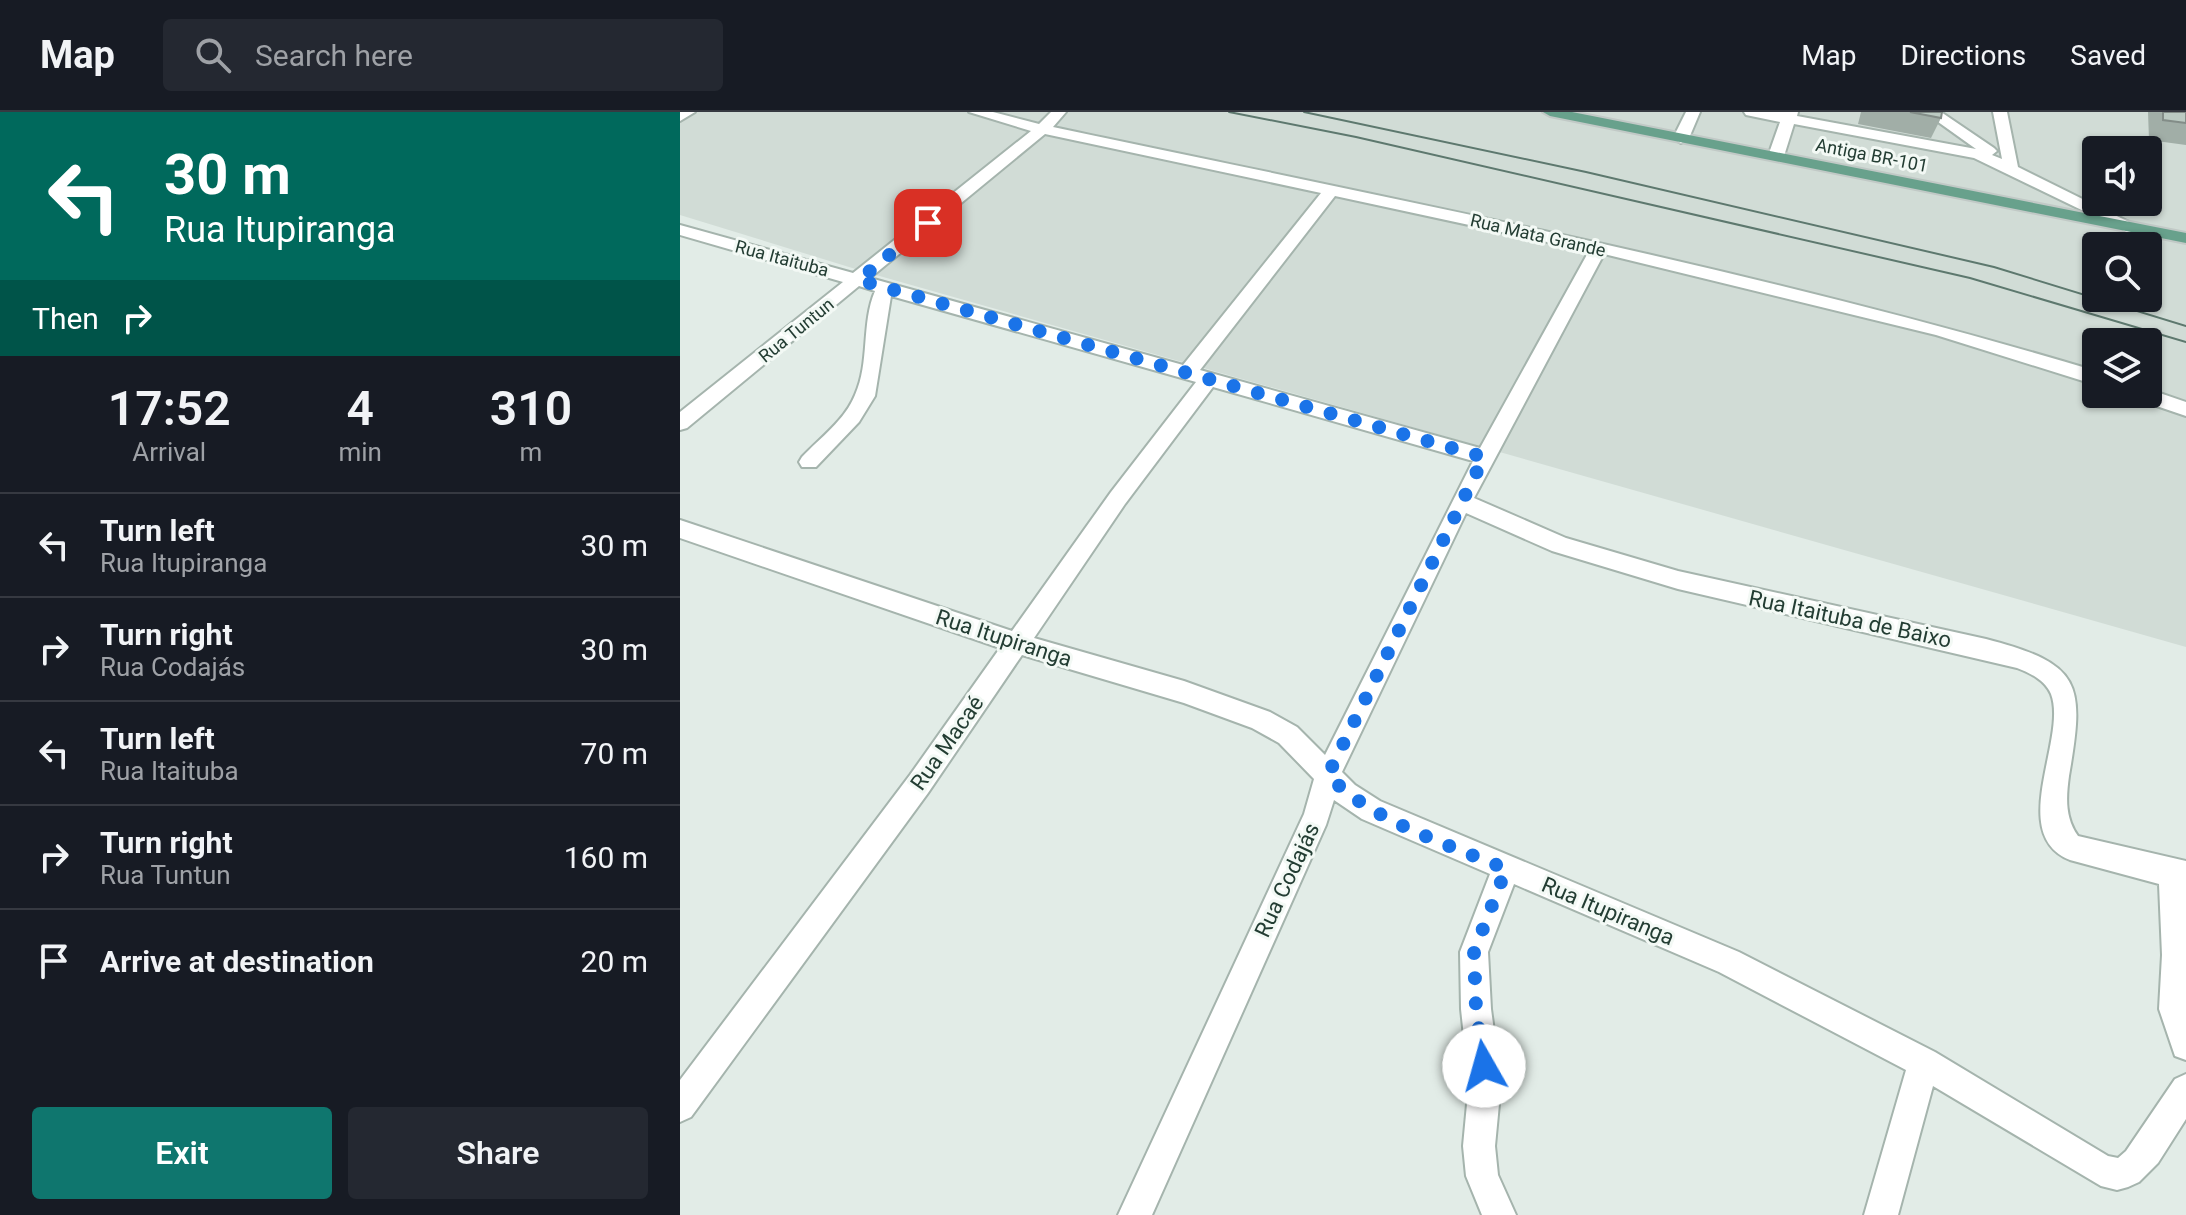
<!DOCTYPE html>
<meta charset="utf-8">
<style>
:root{--surface:#171b24;--page:#242831;--text:#f1f3f6;--muted:#9ea1a6;--line:#363941;--accent:#0f766e}
body{margin:0;font-family:Roboto,sans-serif;background:var(--page);color:var(--text);height:100vh;display:flex;flex-direction:column;font-size:30px;white-space:nowrap}
*{box-sizing:border-box;margin:0}
p{font-size:26px;color:var(--muted)}
.icon{flex:none;width:44px;height:44px;fill:none;stroke:currentColor;stroke-width:2;stroke-linecap:round;stroke-linejoin:round}
.map{position:relative;flex:1;overflow:hidden}
.panel{display:flex;flex-direction:column;background:var(--surface);width:680px}
.panel>*{flex:none}
.guide{background:#00695c;color:#fff;overflow:hidden}
.tools{position:absolute;left:1402px;top:24px;display:grid;gap:16px}
.tools a{display:grid;place-items:center;width:80px;height:80px;border-radius:8px;background:var(--surface);box-shadow:0 2px 6px #0004;font-size:40px}
.pin{position:absolute;display:grid;place-items:center;width:68px;height:68px;color:#fff;margin:-34px;border-radius:16px;box-shadow:0 4px 12px #0006}
.me{position:absolute;width:88px;margin:-44px;rotate:353deg;stroke-linejoin:round;filter:drop-shadow(0 0 6px #0008)}
.turn{display:flex;align-items:center;gap:28px;height:168px;padding:0 32px;font-size:36px}
.turn .icon{width:104px;height:104px;stroke-width:2.5}
.turn b{display:block;font-size:56px;line-height:68px}
.then{display:flex;align-items:center;height:76px;padding:0 32px;background:#0003;gap:16px;font-size:30px}
.eta{display:flex;justify-content:space-evenly;align-items:center;height:136px;text-align:center}
.eta b{font-size:48px;font-weight:600;line-height:56px}
.primary-button{display:flex;gap:16px;margin-top:auto;padding:16px 32px}
.primary-button a{flex:1;height:92px;border-radius:8px;background:var(--accent);color:#fff;font-size:32px;font-weight:600;line-height:92px;text-align:center}
.primary-button a+a{background:var(--page);color:var(--text)}
ul{padding:0;list-style:none}
li{display:flex;align-items:center;gap:24px;height:104px;padding:0 32px;border-top:2px solid var(--line)}
li div{flex:1}
li b{display:block;font-size:30px}
li em{font-style:normal}
header{display:flex;align-items:center;gap:48px;box-sizing:border-box;height:112px;padding:0 40px;background:var(--surface);border-bottom:2px solid var(--line)}
header strong{font-size:38px}
nav{display:flex;gap:44px;margin-inline-start:auto;font-size:28px}
.search{width:560px;height:72px;background:var(--page);display:flex;align-items:center;gap:20px;box-sizing:border-box;padding:0 28px;border-radius:8px;color:var(--muted);font-size:30px}
main{display:flex;flex:1;min-height:0}
.map>svg:first-child{display:block}
.built{fill:#d1dcd6;fill-rule:evenodd}
.lines{fill:none;stroke-linecap:round;stroke-linejoin:round}
.minor-casing{stroke:#a5b4ad;stroke-width:4}
.major-casing{stroke:#c1c9c6;stroke-width:4}
.minor{fill:#fff;fill-rule:evenodd}
.major{fill:#68a18c;fill-rule:evenodd}
.tram{stroke:#5d786e;stroke-width:2}
.wall{fill:#a1aea7}
.building{fill:#bbcac2;stroke:#838d88;stroke-width:2}
.route{stroke:#1a73e8;stroke-width:14;stroke-dasharray:0 25.2}
.labels{text-anchor:middle;dominant-baseline:central;stroke-width:6;stroke-linejoin:round;paint-order:stroke}
.far-street-label{font-size:18px;fill:#233d33;stroke:#f3f9f5}
.street-label{font-size:22px;fill:#233d33;stroke:#f3f9f5}
</style>
<header>
<strong>Map</strong>
<div class="search"><svg class="icon" aria-label="search" viewBox="0 0 24 24"><circle cx="10" cy="10" r="6"/><path d="M15 15l6 6"/></svg>Search here</div>
<nav><a>Map</a><a>Directions</a><a>Saved</a></nav>
</header>
<main>
<section class="panel">
<div class="guide">
<div class="turn"><svg class="icon" aria-label="left" viewBox="0 0 24 24"><path d="M17 20v-9H6M10 6l-5 5 5 5"/></svg><div><b>30 m</b>Rua Itupiranga</div></div>
<div class="then">Then<svg class="icon" aria-label="right" viewBox="0 0 24 24"><path d="M7 20v-9h11M14 6l5 5-5 5"/></svg></div>
</div>
<div class="eta">
<div><b>17:52</b><p>Arrival</p></div>
<div><b>4</b><p>min</p></div>
<div><b>310</b><p>m</p></div>
</div>
<ul>
<li><svg class="icon" aria-label="left" viewBox="0 0 24 24"><path d="M17 20v-9H6M10 6l-5 5 5 5"/></svg><div><b>Turn left</b><p>Rua Itupiranga</p></div><em>30 m</em></li>
<li><svg class="icon" aria-label="right" viewBox="0 0 24 24"><path d="M7 20v-9h11M14 6l5 5-5 5"/></svg><div><b>Turn right</b><p>Rua Codajás</p></div><em>30 m</em></li>
<li><svg class="icon" aria-label="left" viewBox="0 0 24 24"><path d="M17 20v-9H6M10 6l-5 5 5 5"/></svg><div><b>Turn left</b><p>Rua Itaituba</p></div><em>70 m</em></li>
<li><svg class="icon" aria-label="right" viewBox="0 0 24 24"><path d="M7 20v-9h11M14 6l5 5-5 5"/></svg><div><b>Turn right</b><p>Rua Tuntun</p></div><em>160 m</em></li>
<li><svg class="icon" aria-label="arrive" viewBox="0 0 24 24"><path d="M6 21V4h12l-3 4 3 4H6"/></svg><div><b>Arrive at destination</b></div><em>20 m</em></li>
</ul>
<div class="primary-button"><a>Exit</a><a>Share</a></div>
</section>
<div class="map">
<svg width="1506" height="1103" viewBox="0 0 1506 1103">
<rect width="100%" height="100%" fill="#e2ece7"/>
<!-- built -->
<path class="built" d="M0 0H1506V535L182 159 0 103ZM1416 38H1468V90H1416ZM1416 134H1468V186H1416ZM1416 230H1468V282H1416Z"/>
<g class="lines">
<!-- minor casing -->
<g class="minor-casing">
<path id="minor" d="M0 0H15L0 9Z
M289 0H313L359 12 371 0H386L373 15C722 89 1074 156 1416 259V273L1256 223 924 142 794 386 886 426 998 459 1306 527C1402 552 1405 571 1389 664 1386 686 1385 706 1398 724L1506 749V948L1495 944 1479 897 1482 843 1479 772 1390 748C1326 722 1388 626 1371 582 1365 568 1350 561 1337 556L998 477 872 439 786 401 662 660 675 673 700 689 1059 840 1255 940 1428 1044 1438 1046 1446 1039 1495 967 1506 962V1007L1478 1051 1459 1070 1448 1075 1437 1078 1421 1074 1253 974 1218 1103H1184L1226 958 1039 860 834 772 808 840 811 897 821 971 815 1034 818 1063 836 1103H802L786 1064 783 1034 789 971 781 897 780 840 810 762 682 707 654 688 646 713 472 1103H438L624 702 634 667 599 631 572 616 504 591 342 543 248 681 11 1005 0 1010V968L230 663 320 536 0 426V408L332 519 431 380 516 270 211 184 195 284 179 310 136 355H122L119 350 122 345C140 326 165 308 175 283 190 250 181 212 195 179L179 174 7 316 0 318V300L163 170 0 123V113L173 161 351 19ZM365 22 641 81 503 253 190 166ZM655 84 909 139 800 336 520 258ZM533 275 793 349 645 643 617 615 590 600 504 569 354 526 445 392Z
M1006 0H1020L1009 26 1001 31 993 26Z
M1064 0H1118L1117 4 1296 37 1247 2 1261 0 1314 36 1317 39 1312 43 1322 47 1313 0H1327L1338 55 1461 116 1459 120H1447L1294 46 1114 12 1104 44 1101 47H1091L1088 44 1100 10 1066 3Z
M1468 277 1506 290V304L1456 287 1453 282H1468Z"/>
</g>
<!-- major casing -->
<g class="major-casing">
<path id="major" d="M863 0H892L1506 121V131L870 4Z"/>
</g>
<!-- minor -->
<use href="#minor" class="minor"/>
<!-- major -->
<use href="#major" class="major"/>
<!-- tram -->
<path class="tram" d="M549 0 676 25 1290 166 1506 230
M624 0 906 60 1314 155 1506 214"/>
</g>
<!-- wall -->
<path class="wall" d="M1181 0H1262L1261 6 1251 26 1178 12Z
M1468 0H1506V33L1469 28Z"/>
<!-- building -->
<path class="building" d="M1230 0H1262L1261 6Z
M1483 0H1506V11L1483 8Z"/>
<g class="lines">
<!-- route -->
<path class="route" d="M248 111 179 168 804 345 648 663C691 709 768 732 826 757L794 840 796 897 804 954"/>
</g>
<g class="labels">
<!-- far-street labels -->
<g class="far-street-label">
<text transform="translate(1192 43) rotate(11)">Antiga BR-101</text>
<text transform="translate(858 123) rotate(13)">Rua Mata Grande</text>
<text transform="translate(102 146) rotate(15)">Rua Itaituba</text>
<text transform="translate(116 218) rotate(-39)">Rua Tuntun</text>
</g>
<!-- street labels -->
<g class="street-label">
<text transform="translate(1170 507) rotate(12)">Rua Itaituba de Baixo</text>
<text transform="translate(324 526) rotate(18)">Rua Itupiranga</text>
<text transform="translate(267 631) rotate(-55)">Rua Macaé</text>
<text transform="translate(607 768) rotate(-65)">Rua Codajás</text>
<text transform="translate(928 799) rotate(23)">Rua Itupiranga</text>
</g>
</g>
</svg>
<div class="tools">
<a><svg class="icon" aria-label="sound" viewBox="0 0 24 24"><path d="M4 9h4l5-4v14l-5-4H4zM17 9q2 3 0 6"/></svg></a>
<a><svg class="icon" aria-label="search" viewBox="0 0 24 24"><circle cx="10" cy="10" r="6"/><path d="M15 15l6 6"/></svg></a>
<a><svg class="icon" aria-label="layers" viewBox="0 0 24 24"><path d="M12 4l9 5-9 5-9-5zM3 14l9 5 9-5"/></svg></a>
</div>
<div class="pin" style="left:248px;top:111px;background:#d93025"><svg class="icon" aria-label="arrive" viewBox="0 0 24 24"><path d="M6 21V4h12l-3 4 3 4H6"/></svg></div>
<svg class="me" style="left:804px;top:954px" viewBox="-20 -20 40 40"><circle r="19" fill="#fff"/><path d="M0-13L10 11 0 6-10 11z" fill="#1a73e8"/></svg>
</div>
</main>
